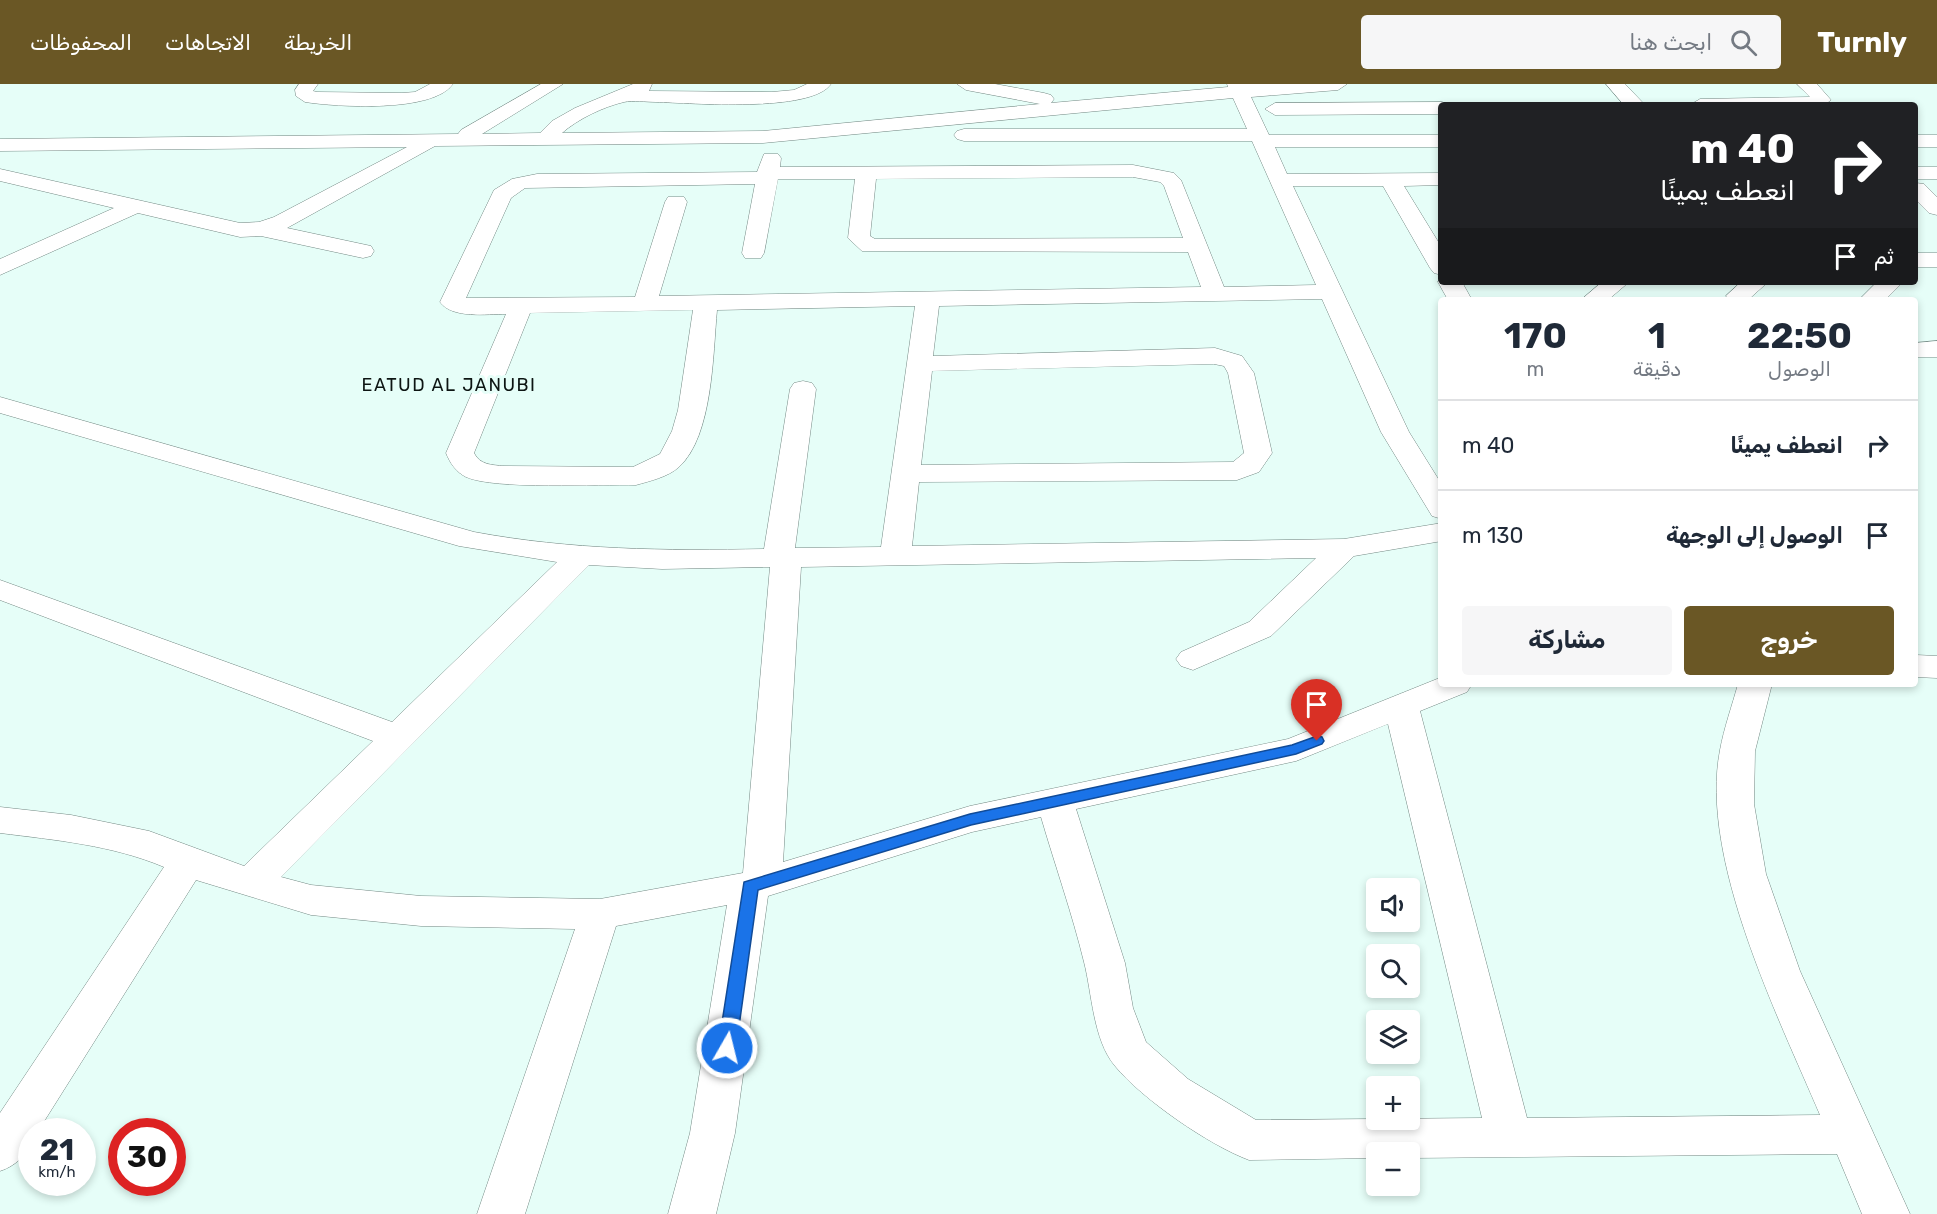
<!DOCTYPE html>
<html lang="ar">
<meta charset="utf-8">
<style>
:root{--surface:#fff;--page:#f6f6f7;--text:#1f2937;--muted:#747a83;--line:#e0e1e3;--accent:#6a5725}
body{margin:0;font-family:Rubik,"Noto Sans Arabic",sans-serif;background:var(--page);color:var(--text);direction:rtl;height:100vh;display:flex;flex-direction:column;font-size:22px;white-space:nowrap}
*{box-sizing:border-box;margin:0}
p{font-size:20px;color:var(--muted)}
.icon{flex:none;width:33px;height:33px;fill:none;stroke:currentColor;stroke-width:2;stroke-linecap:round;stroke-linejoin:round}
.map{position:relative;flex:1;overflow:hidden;direction:ltr}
.drawer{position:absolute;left:1438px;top:213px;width:480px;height:390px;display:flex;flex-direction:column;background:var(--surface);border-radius:6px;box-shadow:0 3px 9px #0003;direction:rtl}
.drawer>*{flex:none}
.top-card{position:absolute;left:1438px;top:18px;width:480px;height:183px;border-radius:6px;box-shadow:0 3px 9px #0003;direction:rtl;background:#202124;color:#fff;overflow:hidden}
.controls{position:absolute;left:1366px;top:794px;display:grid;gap:12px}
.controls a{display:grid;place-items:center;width:54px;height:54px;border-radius:6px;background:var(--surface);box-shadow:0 3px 9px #0003;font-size:30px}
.speed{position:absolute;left:18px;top:1034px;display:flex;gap:12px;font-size:30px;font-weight:700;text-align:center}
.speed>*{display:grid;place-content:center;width:78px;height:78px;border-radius:50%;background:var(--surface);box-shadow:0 3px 9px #0003;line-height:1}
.speed small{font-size:15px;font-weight:400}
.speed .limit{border:9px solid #d22;background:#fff;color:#111}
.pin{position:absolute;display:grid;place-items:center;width:51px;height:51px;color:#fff;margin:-62px -26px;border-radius:50% 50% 50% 0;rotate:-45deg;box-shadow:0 0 6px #0007}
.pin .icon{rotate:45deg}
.me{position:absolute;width:66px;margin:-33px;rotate:8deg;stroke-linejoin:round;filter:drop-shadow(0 0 4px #0008)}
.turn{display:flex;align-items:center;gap:21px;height:126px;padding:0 24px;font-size:27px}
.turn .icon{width:78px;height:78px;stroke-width:2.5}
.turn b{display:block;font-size:42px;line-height:51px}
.then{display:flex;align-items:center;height:57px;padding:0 24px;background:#0003;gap:12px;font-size:22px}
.eta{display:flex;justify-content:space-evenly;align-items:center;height:102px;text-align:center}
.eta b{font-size:36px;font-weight:700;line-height:42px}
.primary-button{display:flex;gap:12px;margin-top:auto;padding:12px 24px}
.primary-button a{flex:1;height:69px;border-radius:6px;background:var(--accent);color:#fff;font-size:24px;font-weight:700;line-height:69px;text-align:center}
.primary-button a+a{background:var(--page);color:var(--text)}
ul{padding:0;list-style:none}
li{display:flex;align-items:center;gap:18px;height:90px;padding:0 24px;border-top:2px solid var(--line)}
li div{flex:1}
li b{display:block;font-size:22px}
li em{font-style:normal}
header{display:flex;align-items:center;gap:36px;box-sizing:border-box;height:84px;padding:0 30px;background:var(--accent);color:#fff}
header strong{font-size:28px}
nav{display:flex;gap:33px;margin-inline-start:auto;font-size:21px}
.search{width:420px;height:54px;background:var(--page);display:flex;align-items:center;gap:15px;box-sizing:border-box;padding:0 21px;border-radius:6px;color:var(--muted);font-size:22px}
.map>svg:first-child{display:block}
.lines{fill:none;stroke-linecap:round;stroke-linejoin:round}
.minor-casing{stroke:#748984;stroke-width:1}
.minor{fill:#fff;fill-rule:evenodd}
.route{fill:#1a73e8;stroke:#114b97;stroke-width:1.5}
.labels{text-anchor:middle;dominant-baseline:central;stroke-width:6;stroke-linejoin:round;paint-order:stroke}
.far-neighbourhood-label{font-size:18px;letter-spacing:1.5px;fill:#0d1513;stroke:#e6fef8}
</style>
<header>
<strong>Turnly</strong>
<div class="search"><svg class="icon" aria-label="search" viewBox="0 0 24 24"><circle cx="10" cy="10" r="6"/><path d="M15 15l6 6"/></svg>ابحث هنا</div>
<nav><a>الخريطة</a><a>الاتجاهات</a><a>المحفوظات</a></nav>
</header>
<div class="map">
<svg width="1937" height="1130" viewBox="0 0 1937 1130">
<rect width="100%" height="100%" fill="#e6fef8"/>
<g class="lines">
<!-- minor casing -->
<g class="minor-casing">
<path id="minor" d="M299 0H318L313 7 317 8 402 9 415 8 430 0H453C433 29 337 23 305 18L296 12 295 6Z
M541 0H563L482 50 540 49 552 37 575 24 633 0H652L649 7 772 8 794 6 807 0H831C811 29 691 19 656 18 646 18 633 16 624 18 603 23 578 35 562 49L763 47 1040 20 966 6 957 0H995L1044 9 1051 11 1054 15 1051 19 1228 3 1227 0H1347L1338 6 1251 13 1269 51H1442V63H1275L1287 90 1442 89V101L1404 102 1442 164V191L1434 189 1430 184 1383 102H1293L1409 348 1442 401V435L1432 432 1381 348 1322 215 939 222 933 272 1215 264 1242 272 1254 289 1272 369 1259 388 1237 396 919 398 912 462 1344 455 1442 439V457L1354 472 1271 552 1193 586 1181 582 1176 575 1181 568 1249 538 1316 474 801 483 783 778 970 722 1288 655 1442 593V600H1472L1467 608 1420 627 1527 1034 1820 1031C1778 932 1699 774 1720 666 1724 644 1732 622 1738 600H1772L1755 667 1754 720 1766 790 1800 887 1910 1130H1862L1837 1070 1410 1074V1068H1377V1074L1249 1076C1209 1061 1142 1015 1115 982 1093 956 1092 909 1084 878 1072 829 1055 781 1041 733L972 748 768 812 735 1049 716 1130H668L690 1049 727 821 616 842 525 1130H477L575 845 421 842 311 831 196 796 38 1047H32C32 1067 18 1081 0 1087V1029L164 783C112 761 55 756 0 749V723L71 731 149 747 244 782 373 657 0 516V496L392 638 557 478 459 462 0 329V313L474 448C571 466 666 467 764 465L790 305 794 299 803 297 812 299 816 305 795 464 881 463 915 222 717 226C713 269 713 352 679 383 668 393 650 397 636 401 600 400 495 406 466 393 456 388 450 379 446 369L506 230C487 230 452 235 440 218L494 106 512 95 537 90 757 88 764 70H778L781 74 780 83 1133 81 1174 89 1181 96 1224 203 1316 201 1252 57H964L957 55 954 51 957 47 964 45H1247L1233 14 763 59 435 62 287 144 371 162 374 167 371 172 363 174 261 152 240 153 138 129 0 191V175L114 124 0 97V85L240 139 259 138 274 133 407 63 0 67V55L458 50 461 46ZM1133 93 1160 98 1164 102 1183 154 875 155 870 152 876 95ZM778 95H855L848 154 862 167 1188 168 1201 203 659 212 687 118 684 113H668L665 118 635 213 466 214 511 114 525 104 755 100 742 169 745 174H761L764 169ZM693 226 678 326 672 347 660 370 633 383 504 382C492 381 480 381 474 369L530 229ZM1214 280 1224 282 1228 289 1244 369 1233 378 921 381 932 287ZM589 481 662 485 770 483 743 789 600 815 421 812 311 801 281 793ZM1388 640 1482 1034 1256 1036 1188 995 1146 958 1133 924 1125 879 1076 725 1296 677Z
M1606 0H1625L1645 21H1624Z
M1797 0H1817L1831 16 1824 21H1690L1700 15 1810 13Z
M1442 18 1450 21H1442V30L1275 31 1265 25 1275 19Z
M1916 51H1937V63H1916Z
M1916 83H1937V95H1916Z
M1916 99 1924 100 1937 113V131L1929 129 1916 116Z
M1916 169H1937V183H1916Z
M1442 193V198H1462L1472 216H1448L1438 198Z
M1602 198H1629L1608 216H1581Z
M1741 198H1768L1748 216H1729L1726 212Z
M1877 198H1903L1885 216H1859Z
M1937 257V273H1916V259Z
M1916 571 1937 572V594L1916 593Z"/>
</g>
<!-- minor -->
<use href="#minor" class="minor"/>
</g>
<!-- route -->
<path class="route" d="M1317 652 1322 653 1324 657 1322 660 1296 670 971 741 758 806 736 964 733 969 727 971 720 969 718 964 744 798 970 730 1292 661Z"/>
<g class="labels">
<!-- far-neighbourhood labels -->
<g class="far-neighbourhood-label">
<text x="449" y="301">EATUD AL JANUBI</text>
</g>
</g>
</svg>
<div class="controls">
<a><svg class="icon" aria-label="sound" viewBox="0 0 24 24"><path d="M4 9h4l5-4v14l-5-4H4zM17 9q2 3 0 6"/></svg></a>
<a><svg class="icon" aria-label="search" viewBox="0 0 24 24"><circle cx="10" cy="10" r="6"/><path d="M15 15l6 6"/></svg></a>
<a><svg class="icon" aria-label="layers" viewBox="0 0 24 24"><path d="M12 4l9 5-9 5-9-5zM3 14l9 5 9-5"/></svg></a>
<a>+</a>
<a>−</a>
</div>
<div class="speed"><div>21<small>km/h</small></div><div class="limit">30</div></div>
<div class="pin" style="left:1317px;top:657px;background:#d93025"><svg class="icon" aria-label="arrive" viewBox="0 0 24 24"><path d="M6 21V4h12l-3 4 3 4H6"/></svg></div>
<svg class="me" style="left:727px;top:964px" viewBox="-20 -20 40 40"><circle r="17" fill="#1a73e8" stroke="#fff" stroke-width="3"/><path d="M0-11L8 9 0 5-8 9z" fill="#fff"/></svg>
<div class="top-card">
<div class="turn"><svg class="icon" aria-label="right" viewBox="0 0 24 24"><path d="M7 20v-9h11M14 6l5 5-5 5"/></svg><div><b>40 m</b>انعطف يمينًا</div></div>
<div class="then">ثم<svg class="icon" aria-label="arrive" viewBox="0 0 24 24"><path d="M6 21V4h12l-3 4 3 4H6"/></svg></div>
</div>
<section class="drawer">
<div class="eta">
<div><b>22:50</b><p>الوصول</p></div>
<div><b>1</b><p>دقيقة</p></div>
<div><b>170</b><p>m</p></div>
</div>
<ul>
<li><svg class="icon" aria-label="right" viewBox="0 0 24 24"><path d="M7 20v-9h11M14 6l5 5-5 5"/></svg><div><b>انعطف يمينًا</b></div><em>40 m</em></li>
<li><svg class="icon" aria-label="arrive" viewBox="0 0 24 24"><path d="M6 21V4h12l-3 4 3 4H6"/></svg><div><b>الوصول إلى الوجهة</b></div><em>130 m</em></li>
</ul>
<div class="primary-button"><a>خروج</a><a>مشاركة</a></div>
</section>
</div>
